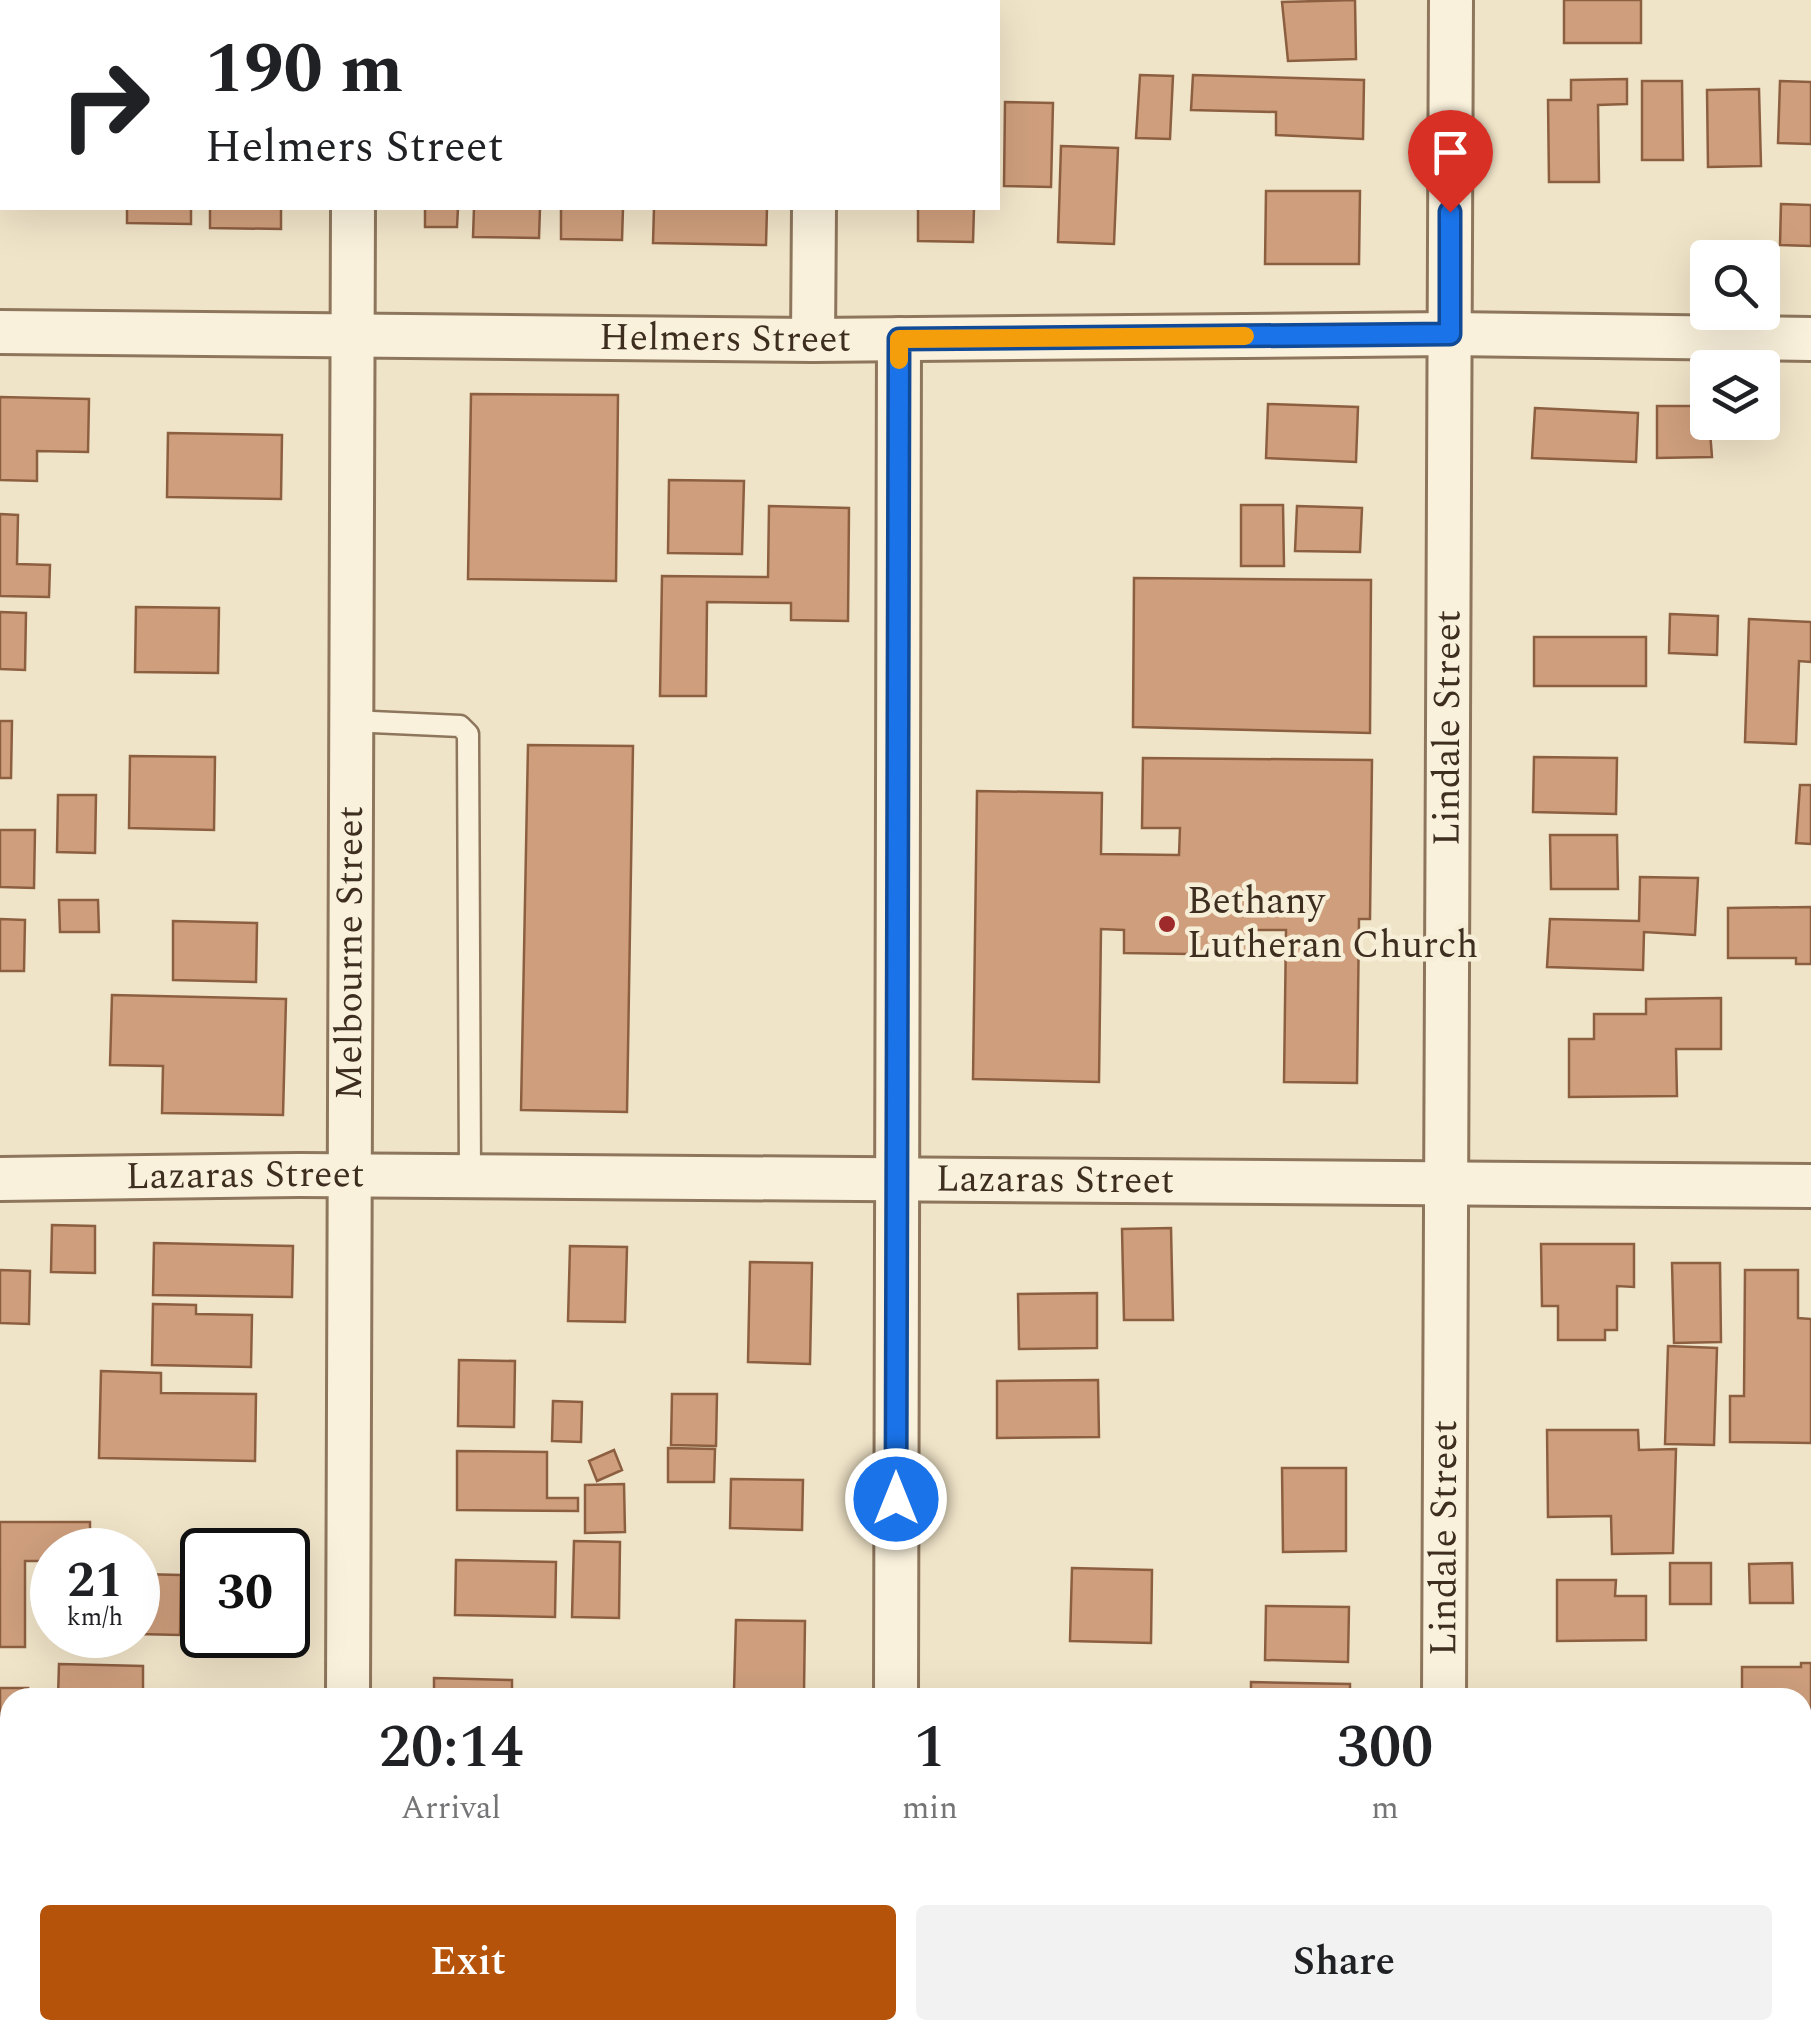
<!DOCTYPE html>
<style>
:root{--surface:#fff;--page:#f2f2f2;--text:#202124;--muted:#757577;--accent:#b45309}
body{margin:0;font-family:Spectral,serif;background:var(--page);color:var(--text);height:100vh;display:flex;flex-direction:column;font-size:38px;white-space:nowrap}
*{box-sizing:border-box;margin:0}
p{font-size:32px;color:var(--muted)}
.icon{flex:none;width:55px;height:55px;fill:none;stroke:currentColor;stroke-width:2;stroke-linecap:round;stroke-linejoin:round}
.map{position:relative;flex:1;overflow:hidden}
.side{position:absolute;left:0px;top:1688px;width:1812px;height:352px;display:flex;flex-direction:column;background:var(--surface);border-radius:30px 30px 0 0;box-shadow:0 10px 40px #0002}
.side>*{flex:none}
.top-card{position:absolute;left:0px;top:0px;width:1000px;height:210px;box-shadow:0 10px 40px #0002;background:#fff;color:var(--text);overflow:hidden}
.buttons{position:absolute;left:1690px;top:240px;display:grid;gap:20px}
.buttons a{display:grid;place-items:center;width:90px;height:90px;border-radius:10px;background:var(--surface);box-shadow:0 10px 40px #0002;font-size:50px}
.speed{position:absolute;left:30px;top:1528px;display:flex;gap:20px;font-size:50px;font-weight:700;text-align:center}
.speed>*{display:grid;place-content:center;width:130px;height:130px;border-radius:50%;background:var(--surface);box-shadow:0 10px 40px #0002;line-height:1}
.speed small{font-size:25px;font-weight:400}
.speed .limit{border:5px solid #111;border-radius:15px;background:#fff;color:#111}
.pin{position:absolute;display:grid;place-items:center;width:85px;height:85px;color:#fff;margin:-102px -42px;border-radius:50% 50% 50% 0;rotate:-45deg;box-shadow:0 0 10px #0007}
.pin .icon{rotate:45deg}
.me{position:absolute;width:110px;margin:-55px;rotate:0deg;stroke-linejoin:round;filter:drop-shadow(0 0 8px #0008)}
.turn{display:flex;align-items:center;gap:35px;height:210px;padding:0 40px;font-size:45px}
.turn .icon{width:130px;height:130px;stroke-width:2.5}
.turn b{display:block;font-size:70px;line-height:85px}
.eta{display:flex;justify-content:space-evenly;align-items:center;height:170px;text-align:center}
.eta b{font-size:60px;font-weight:600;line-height:70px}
.primary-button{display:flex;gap:20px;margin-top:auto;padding:20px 40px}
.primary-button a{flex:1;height:115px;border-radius:10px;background:var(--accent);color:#fff;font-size:40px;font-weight:600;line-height:115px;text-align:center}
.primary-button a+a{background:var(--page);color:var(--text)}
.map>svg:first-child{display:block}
.building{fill:#cf9f7d;stroke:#8d5f41;stroke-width:2.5}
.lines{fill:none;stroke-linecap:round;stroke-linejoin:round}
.lane-casing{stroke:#8d765c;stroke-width:25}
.street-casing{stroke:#8d765c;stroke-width:48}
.lane{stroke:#faf1dc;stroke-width:20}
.street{stroke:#faf1dc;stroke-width:42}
.route-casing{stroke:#114b97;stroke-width:25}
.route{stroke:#1a73e8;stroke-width:18}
.slow{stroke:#f59e0b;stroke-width:18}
.poi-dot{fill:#9e2a2b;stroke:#f7eed8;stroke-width:4}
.labels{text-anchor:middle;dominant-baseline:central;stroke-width:9;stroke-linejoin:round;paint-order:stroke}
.street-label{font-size:38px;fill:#3d2e20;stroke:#f7eed8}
.poi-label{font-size:38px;fill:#3d2e20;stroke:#f7eed8;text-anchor:start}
</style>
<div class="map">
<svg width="1811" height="2038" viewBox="0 0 1811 2038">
<rect width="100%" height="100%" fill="#f0e4c8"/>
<!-- building -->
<path class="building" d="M0 0H100L2 2V48Z
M1355 0 1356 59 1288 61 1282 2Z
M1564 0H1641V43H1564Z
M1140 75 1173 76 1170 139 1136 138Z
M1193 75 1364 80 1363 139 1276 135V112L1191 110Z
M1627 79V104L1598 105 1599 182H1549L1548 100H1571V80Z
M1642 81H1682L1683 160H1642Z
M1780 81 1811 82V144L1778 143Z
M1759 89 1761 166 1708 167 1707 90Z
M1005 102 1053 103 1051 187 1004 186Z
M1061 146 1118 148 1114 244 1058 242Z
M1266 191H1360L1359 264H1265Z
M1781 204 1811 205V246L1780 245Z
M127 208H191V224L127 223Z
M210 208H281V229L210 228Z
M425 208H458L457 227H425Z
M474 208H540L539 238 473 237Z
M561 208H623L622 240 561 239Z
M654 208H767L766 245 653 243Z
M918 208H974L973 242 918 241Z
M471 394 618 395 616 581 468 579Z
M0 397 89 399 88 452 37 451V481L0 480Z
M1268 404 1358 407 1356 462 1266 458Z
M1657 406H1708L1712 457 1657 458Z
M1535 408 1638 413 1636 462 1532 458Z
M168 433 282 435 281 499 167 497Z
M669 480 744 481 742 554 668 553Z
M1241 505H1283L1284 566H1241Z
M769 506 849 508 848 621 791 620V603L707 602 706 696H660L662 576 768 577Z
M1297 506 1362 508 1360 552 1295 551Z
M0 514 18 515 17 564 50 565 49 597 0 596Z
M1134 578 1371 580 1370 733 1133 727Z
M136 607 219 608 218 673 135 672Z
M0 612 26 613 25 670 0 669Z
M1670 614 1718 616 1717 655 1669 653Z
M1749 619 1811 622V662L1799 661 1796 744 1745 742Z
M1534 637H1646V686H1534Z
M0 721H12L11 778H0Z
M528 745 633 746 627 1112 521 1110Z
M130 756 215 757 214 830 129 828Z
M1534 757 1617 758 1616 814 1533 812Z
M1143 758 1372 760 1370 919H1359L1357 1083 1284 1082 1286 930H1255V955L1124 953V930L1101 929 1099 1082 973 1079 977 791 1102 793 1101 854 1179 855 1180 828H1142Z
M1800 785H1811V844L1796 843Z
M58 795H96L95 853 57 852Z
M0 830H35L34 888 0 887Z
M1550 835H1617L1618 889H1551Z
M1640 877 1698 878 1695 935 1644 932 1643 970 1547 967 1550 919 1639 921Z
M59 900H98L99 932H60Z
M1811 907V964H1796V958H1728V908Z
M0 919 25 920 24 971H0Z
M173 921 257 923 256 982 173 980Z
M112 995 286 999 283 1115 162 1113 163 1066 110 1065Z
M1721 998V1049H1676L1677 1096 1569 1097V1039H1594V1014H1646V999Z
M52 1225 95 1226V1273L51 1272Z
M1171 1228 1173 1320H1124L1122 1229Z
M154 1243 293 1246 292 1297 153 1295Z
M1541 1244H1634V1287L1617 1286V1330H1605V1340H1558V1306H1542Z
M570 1246 627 1247 625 1322 568 1321Z
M750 1262 812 1263 810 1364 748 1362Z
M1672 1263H1720L1721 1342 1674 1343Z
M0 1270 30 1271 29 1324 0 1323Z
M1745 1270H1798V1318L1811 1319V1443L1730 1442V1396H1744Z
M1097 1293V1348L1019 1349 1018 1294Z
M153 1304 196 1305V1314L252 1315 251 1367 152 1365Z
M1668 1346 1717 1348 1714 1445 1665 1444Z
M459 1360 515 1361 514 1427 458 1426Z
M101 1371 161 1373V1393L256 1394 255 1461 99 1458Z
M1098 1380 1099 1437 997 1438V1381Z
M672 1394H717L716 1446 671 1445Z
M553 1401 582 1402 581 1442 552 1441Z
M1547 1430H1638L1639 1450 1676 1449 1673 1553 1612 1554 1611 1516 1548 1517Z
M668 1448 715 1449 714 1482H668Z
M614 1450 622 1470 597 1481 589 1461Z
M457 1451 547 1452V1498H578V1511L457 1510Z
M1282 1468H1346V1551L1283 1552Z
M731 1479 803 1480 802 1530 730 1528Z
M624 1484 625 1532 585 1533V1485Z
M0 1522H90V1550H52V1598H46V1561H25V1647H0Z
M574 1541 620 1542 619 1618 572 1617Z
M456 1560 556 1562 555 1617 455 1615Z
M1670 1563H1711V1604H1670Z
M1792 1563 1793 1603H1750L1749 1564Z
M1072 1568 1152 1570 1151 1643 1070 1641Z
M138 1574 181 1575 180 1635 138 1634Z
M1557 1580H1616L1615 1596H1646V1640L1557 1641Z
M191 1590H202V1635H240L239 1650 190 1649Z
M1266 1606 1349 1607 1348 1662 1265 1660Z
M736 1620 805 1621 804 1691 734 1690Z
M1801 1663H1811V1742L1803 1741 1802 1698H1742V1667H1801Z
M59 1664 143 1666V1698H58Z
M434 1678 512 1680V1698H434Z
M1251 1682 1350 1684V1698H1251Z
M0 1688H28L27 1698H10V1769L0 1768Z
M1802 1764H1811V1805H1802Z
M0 1839H10V1914H0Z"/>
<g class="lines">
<!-- lane casing -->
<g class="lane-casing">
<path id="lane" d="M350 721 460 726 468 734 470 1176"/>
</g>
<!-- street casing -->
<g class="street-casing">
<g id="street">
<path d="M353 2V0"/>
<path d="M816 2V0"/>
<path id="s1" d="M0 332 813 340 1450 334 1811 339"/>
<path d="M813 340 814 208"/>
<path id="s2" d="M0 1179 299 1175 1811 1186"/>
<path id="s3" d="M348 1698 353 208"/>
<path d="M896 1698 899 339"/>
<path id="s4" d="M1444 1698 1451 0"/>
<path d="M1802 2012H1811"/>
<path d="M0 2020H10"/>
<path d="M348 2038V2030"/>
<path d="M895 2038V2030"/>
<path d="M1442 2038V2030"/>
</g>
</g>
<!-- lane -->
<use href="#lane" class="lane"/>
<!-- street -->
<use href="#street" class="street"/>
</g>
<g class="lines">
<!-- route casing -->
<g class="route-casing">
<path id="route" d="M896 1499 899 339 1450 334V212"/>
</g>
<!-- route -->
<use href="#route" class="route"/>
<!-- slow -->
<path class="slow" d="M899 360V339L1245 336"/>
</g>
<!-- markers -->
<circle class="poi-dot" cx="1167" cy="924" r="10"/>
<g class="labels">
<!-- street labels -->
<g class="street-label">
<text stroke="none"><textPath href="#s1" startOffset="725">Helmers Street</textPath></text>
<text stroke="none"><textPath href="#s4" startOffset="970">Lindale Street</textPath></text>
<text stroke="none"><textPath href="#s3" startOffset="745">Melbourne Street</textPath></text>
<text stroke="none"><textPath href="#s2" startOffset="245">Lazaras Street</textPath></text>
<text stroke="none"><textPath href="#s2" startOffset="1055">Lazaras Street</textPath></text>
<text stroke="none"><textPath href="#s4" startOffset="160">Lindale Street</textPath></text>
</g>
<!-- poi labels -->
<g class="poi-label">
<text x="1187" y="902">Bethany<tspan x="1187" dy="44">Lutheran Church</tspan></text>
</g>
</g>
</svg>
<div class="buttons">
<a><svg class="icon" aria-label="search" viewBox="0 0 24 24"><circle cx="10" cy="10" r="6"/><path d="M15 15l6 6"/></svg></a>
<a><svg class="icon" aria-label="layers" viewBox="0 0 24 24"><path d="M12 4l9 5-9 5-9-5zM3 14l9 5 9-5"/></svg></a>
</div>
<div class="speed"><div>21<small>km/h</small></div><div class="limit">30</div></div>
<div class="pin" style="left:1450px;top:212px;background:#d93025"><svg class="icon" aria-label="arrive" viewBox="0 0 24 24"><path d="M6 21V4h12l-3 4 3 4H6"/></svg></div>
<svg class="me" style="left:896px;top:1499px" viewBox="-20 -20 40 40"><circle r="17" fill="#1a73e8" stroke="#fff" stroke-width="3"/><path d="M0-11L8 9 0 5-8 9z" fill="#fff"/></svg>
<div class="top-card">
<div class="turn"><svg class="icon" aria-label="right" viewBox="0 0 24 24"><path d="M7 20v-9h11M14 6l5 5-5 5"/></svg><div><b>190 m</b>Helmers Street</div></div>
</div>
<section class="side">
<div class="eta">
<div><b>20:14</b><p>Arrival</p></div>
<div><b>1</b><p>min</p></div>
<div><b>300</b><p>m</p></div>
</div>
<div class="primary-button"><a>Exit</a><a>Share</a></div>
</section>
</div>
